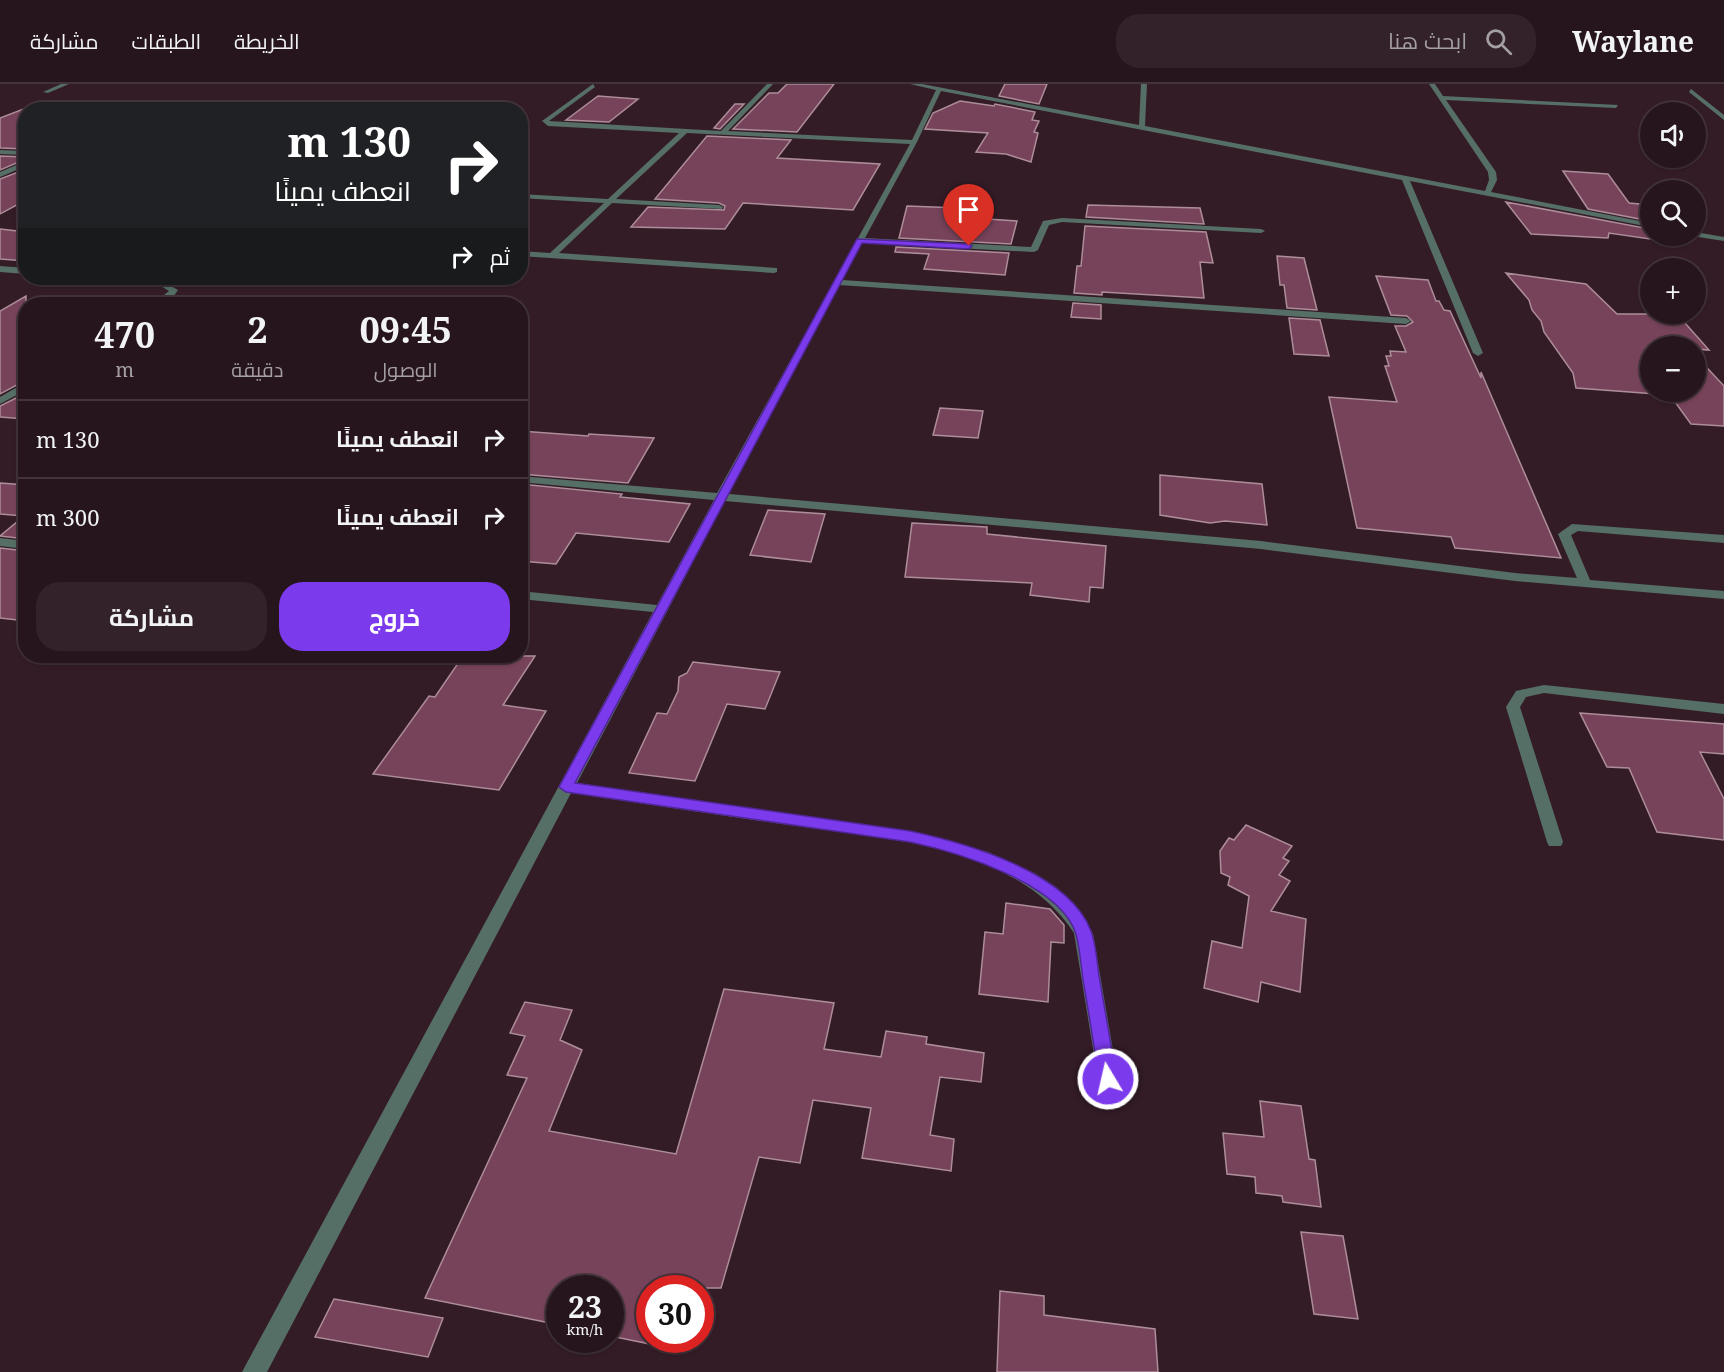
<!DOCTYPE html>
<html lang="ar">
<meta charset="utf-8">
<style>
:root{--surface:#27151d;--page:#33222a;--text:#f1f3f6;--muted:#a49fa4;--line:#43343b;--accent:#7c3aed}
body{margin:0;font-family:"Noto Serif",Cairo,serif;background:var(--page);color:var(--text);direction:rtl;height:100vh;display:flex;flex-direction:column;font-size:22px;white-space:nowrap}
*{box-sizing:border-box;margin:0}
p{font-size:20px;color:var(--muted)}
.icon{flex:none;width:33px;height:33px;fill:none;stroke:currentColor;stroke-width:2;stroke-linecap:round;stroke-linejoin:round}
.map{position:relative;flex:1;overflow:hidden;direction:ltr}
.side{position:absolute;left:18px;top:213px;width:510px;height:366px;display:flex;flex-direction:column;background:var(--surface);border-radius:24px;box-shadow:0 2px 4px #0004,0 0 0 2px var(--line);direction:rtl}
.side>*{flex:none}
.banner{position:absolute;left:18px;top:18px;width:510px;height:183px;border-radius:24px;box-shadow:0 2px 4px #0004,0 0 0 2px var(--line);direction:rtl;background:#202124;color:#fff;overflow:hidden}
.controls{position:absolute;left:1640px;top:18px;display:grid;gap:12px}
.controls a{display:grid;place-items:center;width:66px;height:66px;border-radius:50%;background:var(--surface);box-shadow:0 2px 4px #0004,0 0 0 2px var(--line);font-size:30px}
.speed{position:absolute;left:546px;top:1191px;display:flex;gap:12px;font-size:30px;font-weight:700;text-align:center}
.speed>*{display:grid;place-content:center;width:78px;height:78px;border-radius:50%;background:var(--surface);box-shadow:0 2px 4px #0004,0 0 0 2px var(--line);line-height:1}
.speed small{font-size:15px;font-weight:400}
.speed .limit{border:9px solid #d22;background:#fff;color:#111}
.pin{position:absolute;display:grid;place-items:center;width:51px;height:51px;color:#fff;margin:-62px -26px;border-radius:50% 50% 50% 0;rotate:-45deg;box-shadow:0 0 6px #0007}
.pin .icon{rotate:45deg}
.me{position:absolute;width:66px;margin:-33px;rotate:351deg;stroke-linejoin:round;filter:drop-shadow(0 0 4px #0008)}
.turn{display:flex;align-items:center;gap:21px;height:126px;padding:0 18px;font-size:27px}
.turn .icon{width:78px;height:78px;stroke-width:2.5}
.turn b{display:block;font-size:42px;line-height:51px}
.then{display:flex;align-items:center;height:57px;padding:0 18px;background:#0003;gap:12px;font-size:22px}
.eta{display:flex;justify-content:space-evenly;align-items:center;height:102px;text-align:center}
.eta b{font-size:36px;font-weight:700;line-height:42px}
.action{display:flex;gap:12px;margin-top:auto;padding:12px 18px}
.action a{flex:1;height:69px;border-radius:24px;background:var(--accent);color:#fff;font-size:24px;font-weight:700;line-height:69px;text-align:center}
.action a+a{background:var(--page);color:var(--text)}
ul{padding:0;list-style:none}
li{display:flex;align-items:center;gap:18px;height:78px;padding:0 18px;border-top:2px solid var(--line)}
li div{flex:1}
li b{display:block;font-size:22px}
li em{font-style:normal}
header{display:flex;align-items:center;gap:36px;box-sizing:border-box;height:84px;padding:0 30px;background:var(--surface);border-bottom:2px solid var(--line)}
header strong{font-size:28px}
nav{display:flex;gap:33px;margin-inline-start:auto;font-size:21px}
.search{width:420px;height:54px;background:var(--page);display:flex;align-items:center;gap:15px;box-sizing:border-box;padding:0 21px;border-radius:24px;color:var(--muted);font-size:22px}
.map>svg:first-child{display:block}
.building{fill:#76435a;stroke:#ad8d99;stroke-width:1.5}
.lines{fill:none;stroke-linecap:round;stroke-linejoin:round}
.street{fill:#556f66;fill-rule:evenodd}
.route{fill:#7c3aed;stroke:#51269a;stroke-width:1.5}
</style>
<header>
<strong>Waylane</strong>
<div class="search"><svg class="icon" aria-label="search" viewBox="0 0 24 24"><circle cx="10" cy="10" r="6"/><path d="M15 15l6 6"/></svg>ابحث هنا</div>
<nav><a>الخريطة</a><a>الطبقات</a><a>مشاركة</a></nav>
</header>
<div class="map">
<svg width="1724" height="1288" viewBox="0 0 1724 1288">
<rect width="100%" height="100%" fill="#341c27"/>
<!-- building -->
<path class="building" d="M787 0H834L797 48 733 45 769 9H778Z
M1005 0H1047L1039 20 999 12Z
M598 12 638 15 609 38 566 36Z
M960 17 994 22 995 20 1035 28 1032 36 1039 37 1034 48 1038 49 1031 78 1006 70 976 68 988 49 925 45 933 29Z
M735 20H744L720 45 714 44Z
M26 24V65L0 64V34Z
M707 52 791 56 777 74 880 80 853 126 743 119 725 145 631 143 648 123 724 126 725 122 719 119 655 115Z
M0 72 26 73V75L0 86Z
M26 85V116L0 130V95Z
M1563 87 1608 90 1629 119 1650 121V137L1588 125Z
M1506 118 1650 145V155L1609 149 1608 154 1531 150Z
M1088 121 1200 124 1204 140 1086 133Z
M907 122 959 124 957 133 1017 137 1011 160 899 154Z
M1085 142 1206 148 1213 179 1200 178 1204 214 1102 208V211L1074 209 1077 182H1081Z
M0 145 26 148V177L0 175Z
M896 163 1009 169 1005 191 924 185 929 170 895 168Z
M1277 172 1304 174 1317 226 1287 224 1284 201H1280Z
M1506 189 1586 200 1617 230H1677L1709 266 1695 265V262H1650V308H1695V271L1724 302V342L1691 340 1670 311 1576 304 1573 289 1544 248 1541 237 1532 226 1529 216Z
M1376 192 1428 196 1436 217H1439L1444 226 1450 227 1481 294V288L1561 474 1455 464 1451 453 1357 444 1329 313 1397 318 1385 282H1389L1386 272H1391L1390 267 1406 268 1395 242H1406L1413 238 1407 232 1391 231Z
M26 212V296L0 310V227Z
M1073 219 1101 221V235L1071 233Z
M1289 234 1320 236 1329 272 1294 270Z
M26 309V335L0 333V322Z
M940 324 983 327 978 354 933 351Z
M520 347 588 352 589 350 654 354 628 399 520 390Z
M1160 391 1262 400 1267 441 1225 437 1210 439 1160 431Z
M0 399 26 401V455L0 452 24 432 0 430Z
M520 400 622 410 620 413 690 420 669 458 576 449 556 480 520 477Z
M768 426 825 430 811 478 750 471Z
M912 439 987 443V450L1106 462 1103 504 1090 503 1089 518 1030 511 1032 499 905 493Z
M0 464 26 467V537L0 534Z
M463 572H535L503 621 546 627 499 706 373 690 429 612 435 613Z
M693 578 780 588 765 625 727 620 695 697 629 689 657 629 667 630 678 607 679 593 687 589Z
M1580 629 1724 640V670L1700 668 1724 715V756L1657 748 1629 684 1607 683Z
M1246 741 1292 762 1283 774 1289 777 1279 791 1290 797 1271 827 1306 835 1300 908 1261 898 1258 918 1204 904 1212 857 1242 864 1249 812 1228 801 1230 793 1221 789 1220 767 1229 754 1234 756Z
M1006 819 1050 825 1064 841V859L1051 858 1048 918 979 910 985 848 1003 850Z
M724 905 834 919 824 965 881 973 886 947 927 953 926 960 984 969 981 998 940 993 930 1051 954 1055 951 1087 862 1074 871 1024 813 1016 800 1079 759 1073 721 1204H650V1260L610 1252V1204H560V1241L425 1214 527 994 507 991 525 952 510 949 525 918 572 926 560 956 582 966 549 1047 676 1070Z
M1260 1017 1301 1022 1309 1075 1315 1076 1321 1123 1283 1118 1282 1112 1256 1109 1255 1093 1227 1090 1223 1049 1264 1053Z
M1301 1148 1343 1152 1358 1235 1314 1230Z
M1000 1207 1044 1212V1231L1155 1245 1158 1288H997Z
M334 1215 443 1234 428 1273 315 1253Z"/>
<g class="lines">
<!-- street -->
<path class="street" d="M61 0H69L48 9 43 8Z
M767 0H773L728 47 912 56 936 6 910 0H922L1139 41 1141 0H1147L1145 42 1485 107 1489 96 1488 88 1429 0H1435L1443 12 1618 21 1616 24 1446 16 1496 88 1497 96 1491 108 1650 139V143L1410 97 1483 269 1478 272 1473 269 1402 96 941 7 917 58 865 154 1031 163 1043 137 1062 134 1261 145 1265 147 1261 149 1062 138 1049 141 1038 166 1034 168 862 159 842 196 1406 234 1411 237 1406 240 839 201 729 410 1261 457 1515 489 1577 494 1558 450 1572 440 1724 451V459L1578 447 1571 451 1590 496 1724 507V515L1515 497 1261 465 725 417 577 699 910 747 988 768 1036 790 1057 804 1075 821 1093 850 1118 995 1115 1001 1108 1004 1101 1001 1098 995 1074 849C1013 757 875 754 775 739 707 729 639 719 571 709L267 1288H242L653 528 520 515V507L657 521 714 416 520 398V392L717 409 910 60 687 49 616 115 719 121 723 123 722 125 612 119 559 169 777 184V188L774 189 520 172V167L550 169 604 119 520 114V110L608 115 679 49 548 42 542 37 593 0 595 3 549 37 721 47Z
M1691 5 1724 31V36L1689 8Z
M0 66 26 67V71L0 70Z
M26 77V82L0 93V88Z
M1695 148 1724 153V157L1692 152H1695Z
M0 182 26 184V190L0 188Z
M96 194 161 196 178 206C172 216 164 220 153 220L169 207 159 201 100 197Z
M26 298V306L0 320V313Z
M0 454 26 457V465L0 462Z
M1544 601 1724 620V630L1544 609 1526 613 1520 623 1563 758 1561 762H1549L1547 758 1506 623 1516 607Z"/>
</g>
<!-- route -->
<path class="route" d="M857 155 969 160 972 162 969 165 862 159 575 699 910 747C966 759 1069 788 1091 847 1096 860 1097 878 1099 892 1105 926 1111 961 1117 995L1115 1001 1108 1003 1102 1001 1099 995C1094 962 1089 929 1083 896 1081 881 1080 865 1076 850 1060 799 957 768 910 758L566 708 559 703Z"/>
</svg>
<div class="controls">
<a><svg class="icon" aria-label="sound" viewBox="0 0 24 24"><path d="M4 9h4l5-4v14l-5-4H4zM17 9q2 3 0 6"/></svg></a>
<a><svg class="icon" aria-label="search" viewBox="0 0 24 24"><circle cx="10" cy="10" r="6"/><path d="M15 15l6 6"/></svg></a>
<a>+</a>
<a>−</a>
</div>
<div class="speed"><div>23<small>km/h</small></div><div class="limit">30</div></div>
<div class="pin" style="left:969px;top:162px;background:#d93025"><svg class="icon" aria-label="arrive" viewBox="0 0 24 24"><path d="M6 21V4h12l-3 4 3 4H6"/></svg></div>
<svg class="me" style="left:1108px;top:995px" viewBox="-20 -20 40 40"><circle r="17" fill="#7c3aed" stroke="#fff" stroke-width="3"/><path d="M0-11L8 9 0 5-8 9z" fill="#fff"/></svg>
<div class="banner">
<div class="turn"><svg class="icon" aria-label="right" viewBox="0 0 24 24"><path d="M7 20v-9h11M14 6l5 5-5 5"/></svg><div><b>130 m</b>انعطف يمينًا</div></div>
<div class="then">ثم<svg class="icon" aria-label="right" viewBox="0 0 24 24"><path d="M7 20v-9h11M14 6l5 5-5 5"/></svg></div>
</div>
<section class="side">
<div class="eta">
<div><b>09:45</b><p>الوصول</p></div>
<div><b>2</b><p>دقيقة</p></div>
<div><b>470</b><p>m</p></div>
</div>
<ul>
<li><svg class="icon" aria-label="right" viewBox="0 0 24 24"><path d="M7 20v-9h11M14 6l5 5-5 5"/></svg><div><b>انعطف يمينًا</b></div><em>130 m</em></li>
<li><svg class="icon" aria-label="right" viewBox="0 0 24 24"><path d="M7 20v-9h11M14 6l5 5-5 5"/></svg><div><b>انعطف يمينًا</b></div><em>300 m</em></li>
</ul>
<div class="action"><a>خروج</a><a>مشاركة</a></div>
</section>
</div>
